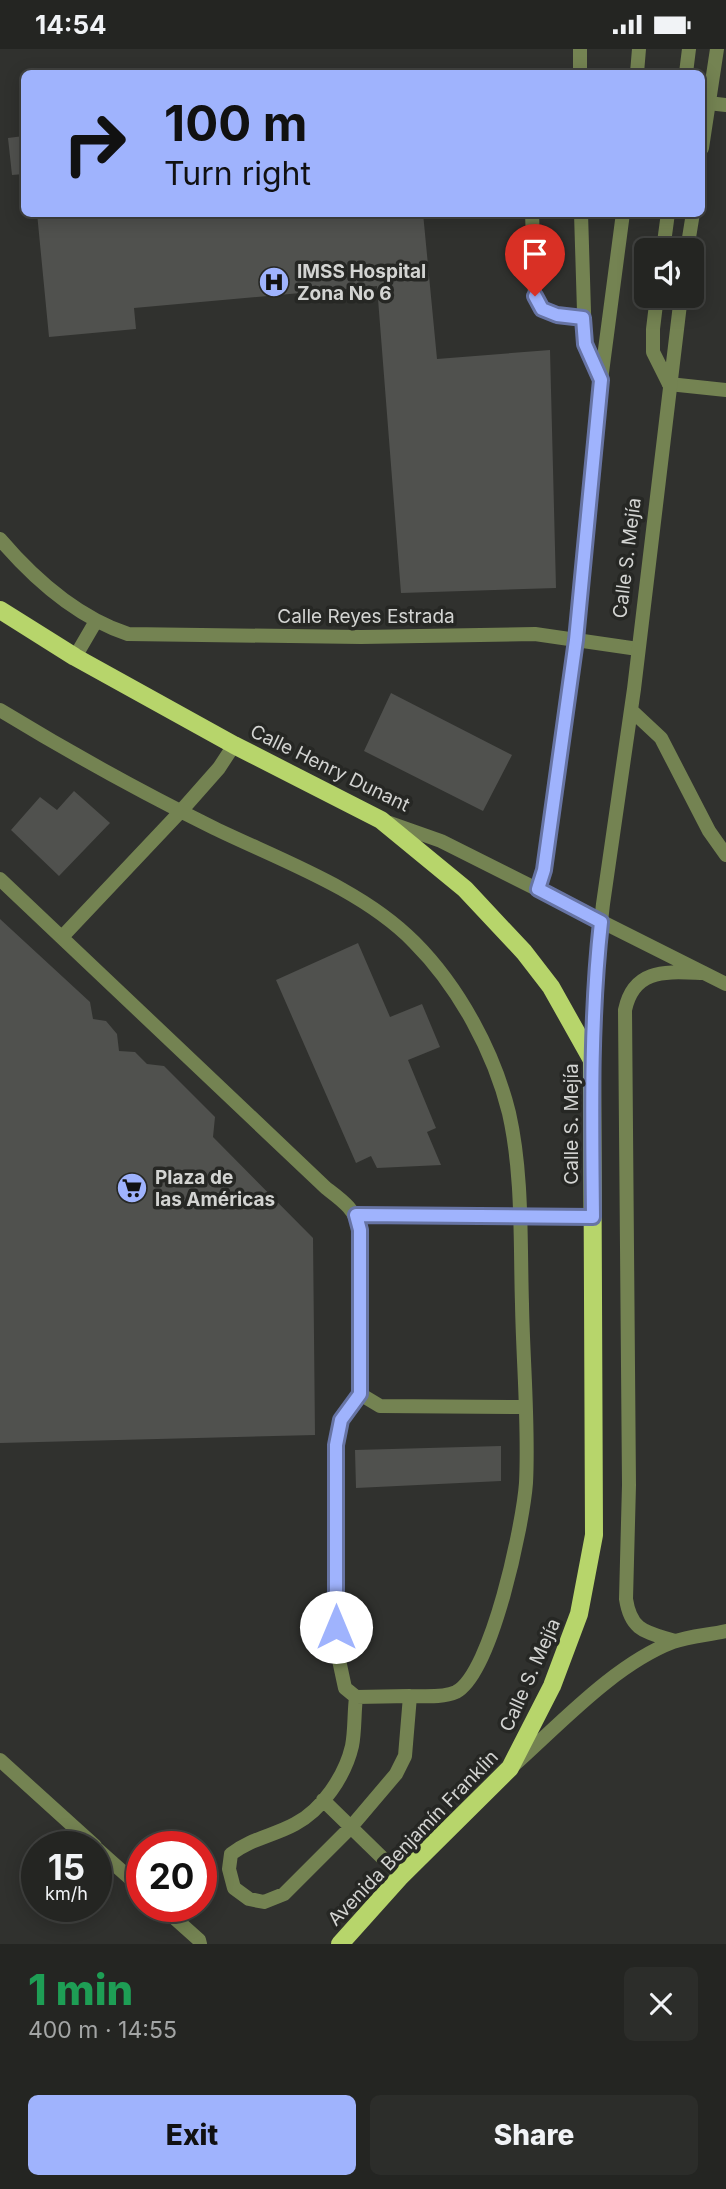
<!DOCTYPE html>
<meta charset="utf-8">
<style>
:root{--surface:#242522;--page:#2c2d2a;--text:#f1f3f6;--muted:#a3a5a5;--line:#414240;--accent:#9fb3fd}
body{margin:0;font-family:Inter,sans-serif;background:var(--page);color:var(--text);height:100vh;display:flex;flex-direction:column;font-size:26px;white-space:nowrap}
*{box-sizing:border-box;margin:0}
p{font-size:23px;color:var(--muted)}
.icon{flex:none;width:38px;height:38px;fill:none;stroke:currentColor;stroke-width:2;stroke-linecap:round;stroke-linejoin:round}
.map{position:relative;height:1895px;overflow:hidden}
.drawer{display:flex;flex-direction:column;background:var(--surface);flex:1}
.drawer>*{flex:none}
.hud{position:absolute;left:21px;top:21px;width:684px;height:147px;border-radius:10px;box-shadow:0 4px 18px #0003,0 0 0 2px var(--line);background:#9fb3fd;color:#111;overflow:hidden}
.buttons{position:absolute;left:634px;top:189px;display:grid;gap:14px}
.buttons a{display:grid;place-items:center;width:70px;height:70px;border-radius:10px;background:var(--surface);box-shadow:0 4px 18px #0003,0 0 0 2px var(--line);font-size:35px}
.speed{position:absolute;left:21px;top:1782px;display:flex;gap:14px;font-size:35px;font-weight:700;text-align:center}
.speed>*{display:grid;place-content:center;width:91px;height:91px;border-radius:50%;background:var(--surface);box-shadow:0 4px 18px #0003,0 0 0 2px var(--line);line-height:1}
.speed small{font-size:18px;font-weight:400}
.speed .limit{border:10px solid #d22;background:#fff;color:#111}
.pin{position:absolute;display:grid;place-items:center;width:60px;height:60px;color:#fff;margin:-72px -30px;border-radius:50% 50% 50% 0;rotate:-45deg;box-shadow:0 0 7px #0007}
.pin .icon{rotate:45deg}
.me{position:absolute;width:77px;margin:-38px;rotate:0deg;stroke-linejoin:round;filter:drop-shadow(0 0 5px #0008)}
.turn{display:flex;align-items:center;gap:24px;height:147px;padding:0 28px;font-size:32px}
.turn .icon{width:91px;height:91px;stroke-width:2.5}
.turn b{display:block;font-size:49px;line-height:60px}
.round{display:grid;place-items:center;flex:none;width:74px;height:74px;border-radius:10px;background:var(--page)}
.summary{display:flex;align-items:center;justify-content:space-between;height:119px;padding:0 28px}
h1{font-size:42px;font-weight:800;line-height:52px;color:#1e9e55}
.cta{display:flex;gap:14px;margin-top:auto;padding:14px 28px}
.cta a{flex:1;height:80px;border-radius:10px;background:var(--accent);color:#111;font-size:28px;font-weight:800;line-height:80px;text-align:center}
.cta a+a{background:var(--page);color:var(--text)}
.status{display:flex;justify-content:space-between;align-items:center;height:49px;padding:0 35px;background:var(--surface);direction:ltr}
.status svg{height:19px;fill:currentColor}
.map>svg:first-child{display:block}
.building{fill:#50514e}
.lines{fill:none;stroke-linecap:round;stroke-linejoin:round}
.service{stroke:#748352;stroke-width:14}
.minor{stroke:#748352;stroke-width:14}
.primary{stroke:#b7d56b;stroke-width:18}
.route-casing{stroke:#6774a4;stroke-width:18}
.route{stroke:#9fb3fd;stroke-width:12}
.labels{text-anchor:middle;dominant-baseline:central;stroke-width:7;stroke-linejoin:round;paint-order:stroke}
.poi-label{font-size:19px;font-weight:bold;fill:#d3d4d2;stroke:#262724;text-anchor:start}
.street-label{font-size:19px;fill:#d3d4d2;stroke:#262724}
</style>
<div class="status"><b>14:54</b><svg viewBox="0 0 49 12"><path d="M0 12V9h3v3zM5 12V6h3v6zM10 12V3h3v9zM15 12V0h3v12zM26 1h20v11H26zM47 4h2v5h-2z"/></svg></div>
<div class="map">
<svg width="726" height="1895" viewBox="0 0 726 1895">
<rect width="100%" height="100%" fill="#30312e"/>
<!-- building -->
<path class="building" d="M24 87V125L12 126 8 89Z
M37 164H423L437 310 550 301 556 539 401 544 377 237 134 259 136 280 49 288Z
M391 644 512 706 483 762 364 702Z
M74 742 110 774 59 827 11 781 40 748 57 761Z
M0 870 90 953 93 970 106 972 117 985 119 1002 135 1003 147 1015 164 1017 215 1068 213 1088 313 1189 315 1386 0 1394Z
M358 894 390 968 422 955 440 998 408 1011 436 1079 427 1083 441 1116 377 1119 371 1107 356 1114 276 931Z
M501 1397V1432L356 1439 355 1401Z"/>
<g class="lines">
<!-- service -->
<path class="service" d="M580 0V24
M637 24 639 0
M708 54 726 56
M532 164 535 247 542 260 557 266 583 269
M581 164 585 295 601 330
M669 335 726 341
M0 490C35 531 77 568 128 585L361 588 535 585 638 600
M75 608 96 572
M0 661C69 703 141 743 214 779 280 811 362 840 414 893 459 938 494 1003 509 1064 523 1126 520 1193 522 1255 523 1314 529 1376 526 1434 523 1475 492 1624 456 1643 443 1649 424 1647 410 1647
M0 830 326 1139C343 1152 355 1160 360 1181V1345L341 1371 336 1396V1597L345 1639 356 1648
M539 840 544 821 576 591 601 331 623 164
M62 888 181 762 219 719 234 696
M356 1166 593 1168
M360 1345 380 1357 524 1358
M410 1647 405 1707 396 1725 351 1778 284 1845 264 1853 249 1850 234 1839 229 1820 231 1805C252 1789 273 1787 295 1775 322 1761 345 1727 352 1697 355 1682 354 1664 356 1648Z
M0 1711 95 1797
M323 1751 401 1827
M96 1799 142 1840
M161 1857 199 1891 200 1895"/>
<!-- minor -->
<path class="minor" d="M686 24 689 0
M702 99 717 0
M663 201 668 164
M687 201 693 164
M657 247 653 280V303L669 335
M631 661 661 689 709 782 726 806
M390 774 441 792 726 935
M592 1011 595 925 603 855 634 640 681 247
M675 1592C647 1583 631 1583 626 1550L629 1436 625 961C634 918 668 923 704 924
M514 1716C560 1675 615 1615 673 1593 689 1587 709 1586 726 1582"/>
<!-- primary -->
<path class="primary" d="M0 561 75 608 234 696 381 771 465 840 524 903 551 938 592 1011 594 1486 579 1565 552 1637 510 1719 401 1827 340 1895"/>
</g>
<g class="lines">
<!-- route casing -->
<g class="route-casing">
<path id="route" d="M336 1578V1396L341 1371 360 1345V1181L356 1166 593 1168C592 1069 590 972 601 873L538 840 544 821 576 591 601 331 585 295 583 269 557 266 542 260 535 247"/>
</g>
<!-- route -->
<use href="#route" class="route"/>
</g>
<!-- icons -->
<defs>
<g id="hospital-disc" transform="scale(1.575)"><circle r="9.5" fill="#9fb3fd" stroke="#262724"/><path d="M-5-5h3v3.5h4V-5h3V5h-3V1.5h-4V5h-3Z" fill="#111"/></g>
<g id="supermarket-disc" transform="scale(1.575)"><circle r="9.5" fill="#9fb3fd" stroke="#262724"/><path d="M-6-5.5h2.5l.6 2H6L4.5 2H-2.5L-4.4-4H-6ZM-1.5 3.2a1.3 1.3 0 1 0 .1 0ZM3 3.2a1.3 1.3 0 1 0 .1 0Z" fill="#111"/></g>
</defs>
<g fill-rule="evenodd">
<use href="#hospital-disc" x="274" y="233"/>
<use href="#supermarket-disc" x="132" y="1139"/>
</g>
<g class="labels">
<!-- poi labels -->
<g class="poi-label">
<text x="297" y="222">IMSS Hospital<tspan x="297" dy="22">Zona No 6</tspan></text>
<text x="155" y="1128">Plaza de<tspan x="155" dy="22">las Américas</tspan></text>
</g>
<!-- street labels -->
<g class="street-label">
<text transform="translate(627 509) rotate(-83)">Calle S. Mejía</text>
<text x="366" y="567">Calle Reyes Estrada</text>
<text transform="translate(330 719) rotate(26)">Calle Henry Dunant</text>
<text transform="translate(571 1075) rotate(-90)">Calle S. Mejía</text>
<text transform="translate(530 1626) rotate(-66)">Calle S. Mejía</text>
<text transform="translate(413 1789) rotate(-46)">Avenida Benjamín Franklin</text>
</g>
</g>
</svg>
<div class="buttons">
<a><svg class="icon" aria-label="sound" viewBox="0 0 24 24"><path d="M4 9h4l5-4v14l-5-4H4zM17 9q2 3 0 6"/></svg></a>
</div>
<div class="speed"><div>15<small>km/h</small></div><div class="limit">20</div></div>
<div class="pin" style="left:535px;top:247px;background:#d93025"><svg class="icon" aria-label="arrive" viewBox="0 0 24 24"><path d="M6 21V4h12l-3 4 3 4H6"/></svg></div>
<svg class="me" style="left:336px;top:1578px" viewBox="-20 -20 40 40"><circle r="19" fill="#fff"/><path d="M0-13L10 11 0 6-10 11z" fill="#9fb3fd"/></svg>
<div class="hud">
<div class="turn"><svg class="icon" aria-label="right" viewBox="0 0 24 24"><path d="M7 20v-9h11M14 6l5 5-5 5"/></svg><div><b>100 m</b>Turn right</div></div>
</div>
</div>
<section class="drawer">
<div class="summary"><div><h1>1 min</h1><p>400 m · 14:55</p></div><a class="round"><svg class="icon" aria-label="close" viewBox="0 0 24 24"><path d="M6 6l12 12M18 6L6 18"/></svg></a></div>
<div class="cta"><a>Exit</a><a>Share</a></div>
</section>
